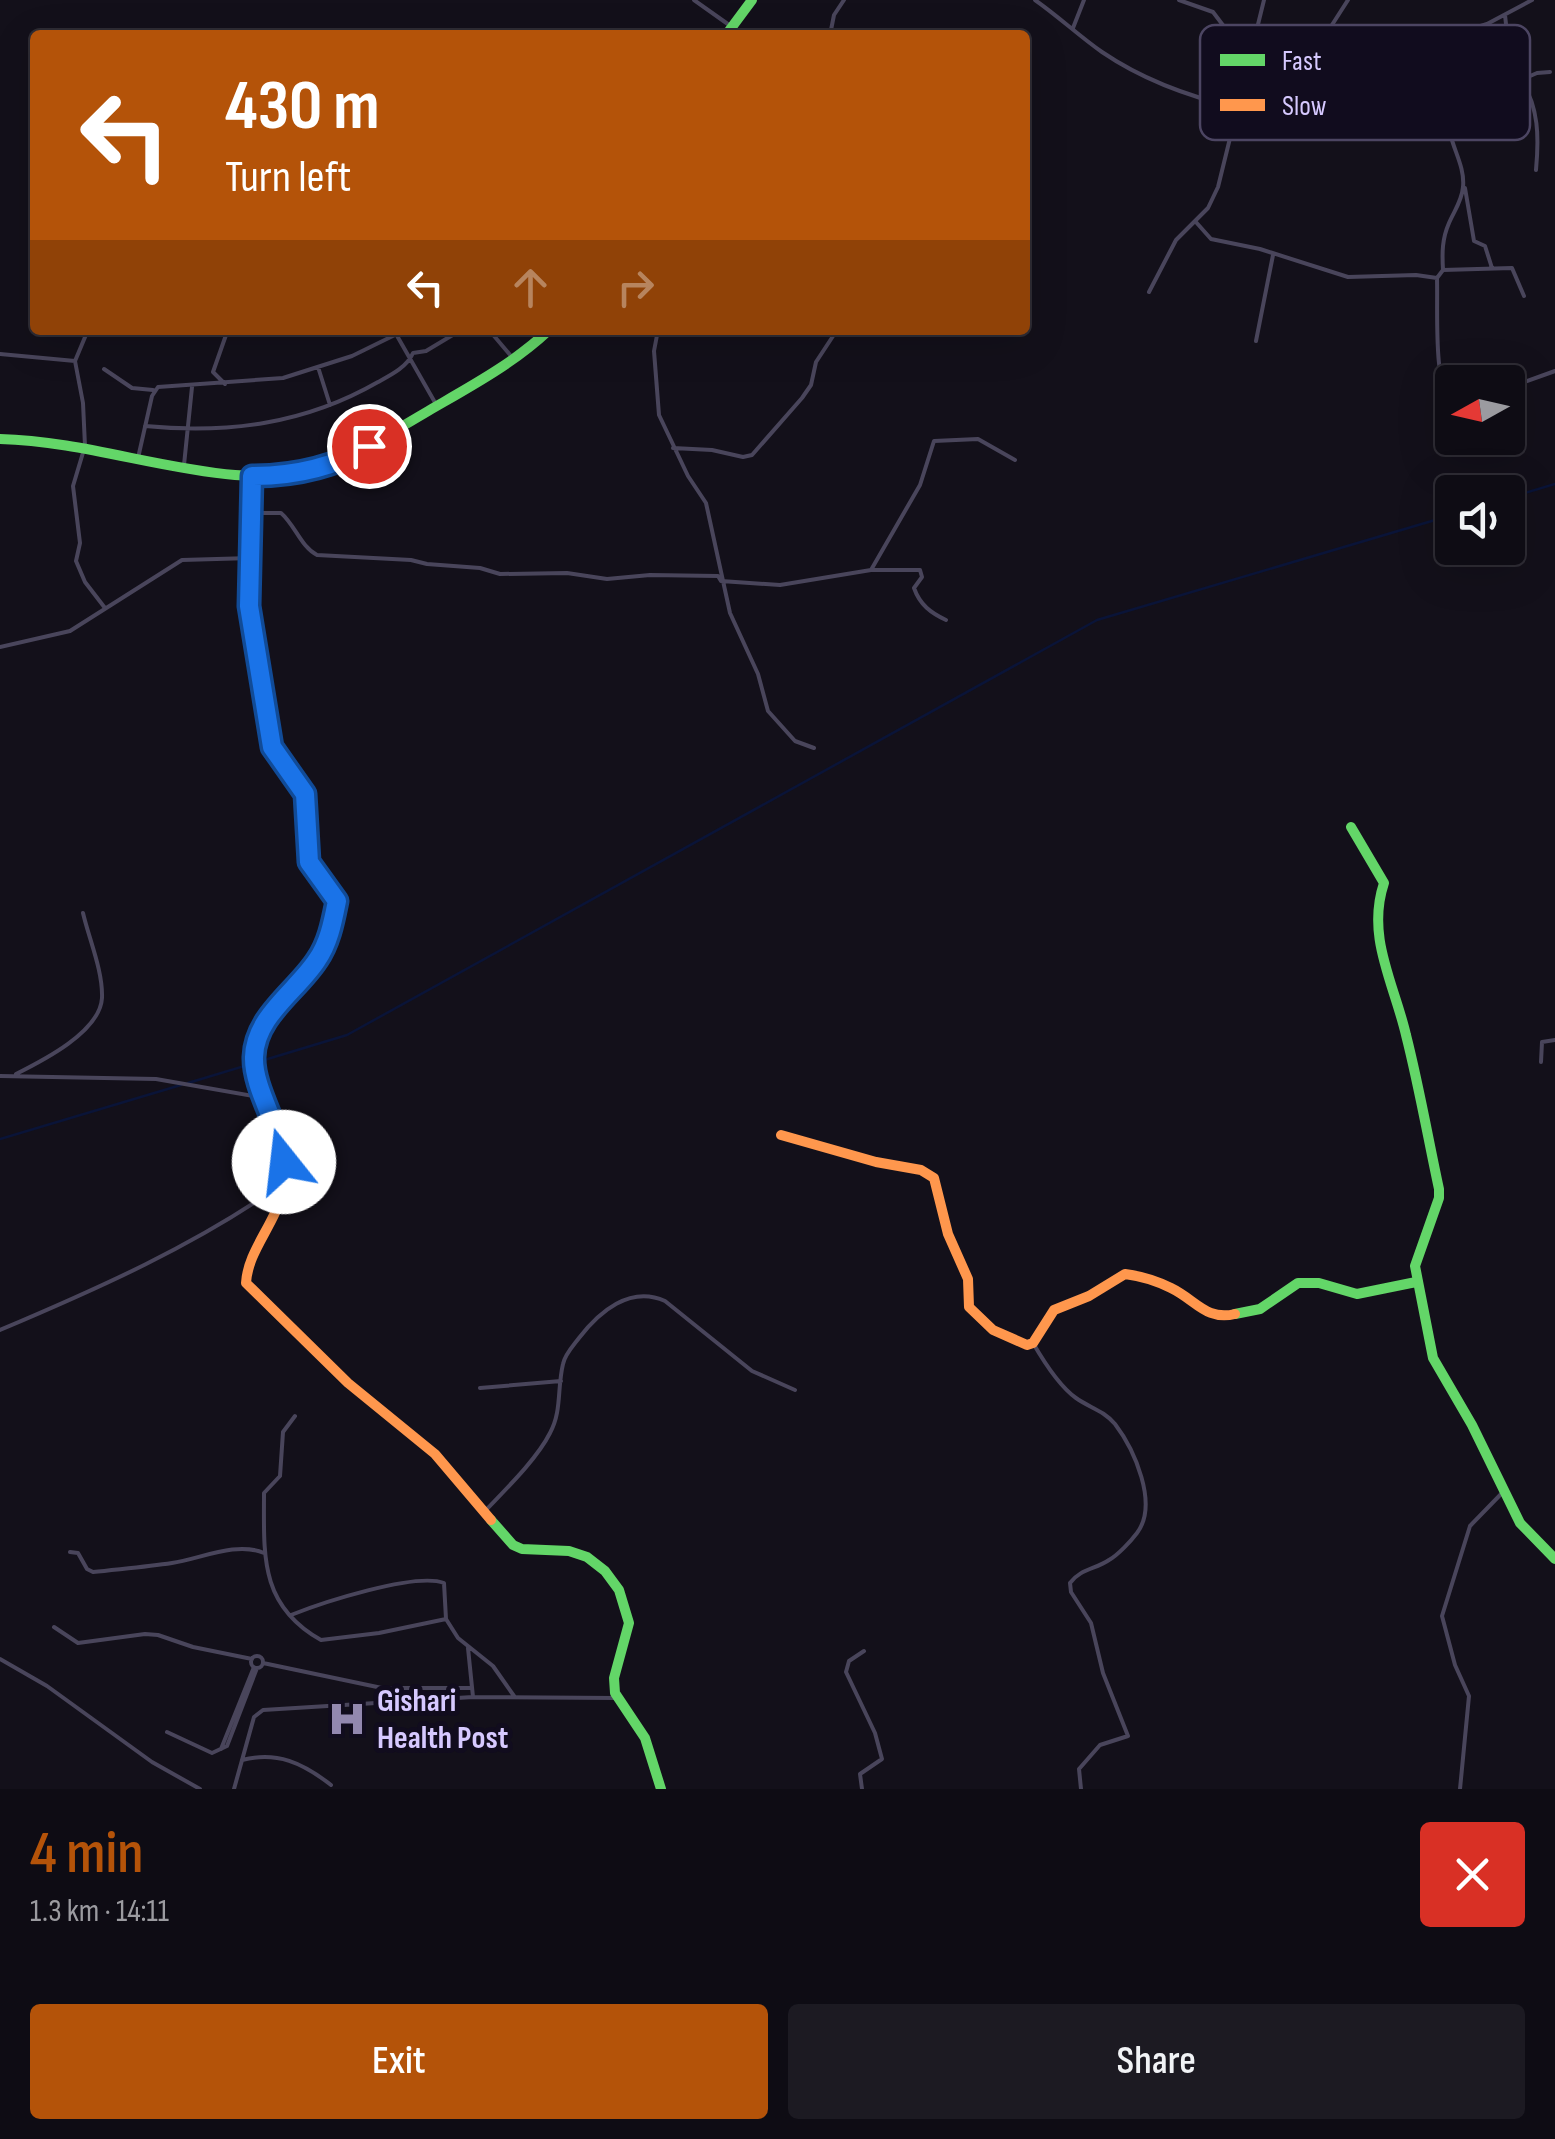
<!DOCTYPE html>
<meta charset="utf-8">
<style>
:root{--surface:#0e0c14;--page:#1c1a22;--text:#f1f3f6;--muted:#9b9ba0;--line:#2e2c34;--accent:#b45309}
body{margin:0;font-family:"Sofia Sans Condensed",sans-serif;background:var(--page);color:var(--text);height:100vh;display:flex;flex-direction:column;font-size:38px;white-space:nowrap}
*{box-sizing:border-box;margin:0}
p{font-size:32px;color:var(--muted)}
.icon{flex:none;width:55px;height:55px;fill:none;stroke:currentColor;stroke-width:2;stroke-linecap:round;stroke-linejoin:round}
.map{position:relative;height:1789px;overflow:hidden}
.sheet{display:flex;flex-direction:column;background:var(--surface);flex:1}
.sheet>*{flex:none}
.hud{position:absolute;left:30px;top:30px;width:1000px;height:305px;border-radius:10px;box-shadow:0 10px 40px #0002,0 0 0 2px var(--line);background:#b45309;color:#fff;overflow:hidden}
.needle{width:65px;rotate:262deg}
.tools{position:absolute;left:1435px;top:365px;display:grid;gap:20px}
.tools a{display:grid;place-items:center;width:90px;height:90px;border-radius:10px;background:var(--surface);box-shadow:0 10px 40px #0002,0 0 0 2px var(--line);font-size:50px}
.pin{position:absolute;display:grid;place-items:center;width:85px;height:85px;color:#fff;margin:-42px;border:5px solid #fff;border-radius:50%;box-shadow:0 2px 10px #0007}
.me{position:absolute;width:110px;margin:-55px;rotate:344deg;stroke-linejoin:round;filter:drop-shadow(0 0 8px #0008)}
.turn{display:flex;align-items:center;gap:35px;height:210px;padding:0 30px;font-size:45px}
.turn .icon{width:130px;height:130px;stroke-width:2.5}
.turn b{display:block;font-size:70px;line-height:85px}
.lanes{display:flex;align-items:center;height:95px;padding:0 30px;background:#0003;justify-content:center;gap:50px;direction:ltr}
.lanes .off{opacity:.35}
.round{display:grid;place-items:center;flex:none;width:105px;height:105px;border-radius:10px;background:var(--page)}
.summary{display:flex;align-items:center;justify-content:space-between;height:170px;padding:0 30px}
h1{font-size:60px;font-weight:600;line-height:75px;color:var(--accent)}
.button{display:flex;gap:20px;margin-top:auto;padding:20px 30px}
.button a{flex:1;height:115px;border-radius:10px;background:var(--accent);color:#fff;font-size:40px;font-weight:600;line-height:115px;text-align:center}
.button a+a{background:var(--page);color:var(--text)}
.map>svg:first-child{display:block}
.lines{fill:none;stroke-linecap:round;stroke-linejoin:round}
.stream{stroke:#0a1438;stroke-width:2.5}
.street{stroke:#49455b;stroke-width:4}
.fast{stroke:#63d668;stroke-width:10}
.slow{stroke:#ff974d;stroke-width:10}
.route-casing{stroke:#114b97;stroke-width:25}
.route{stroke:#1a73e8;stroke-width:18}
.labels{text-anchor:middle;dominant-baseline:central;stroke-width:10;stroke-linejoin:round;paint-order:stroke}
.poi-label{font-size:32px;font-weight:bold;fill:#d6c9ff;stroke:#110c1e;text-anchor:start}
.key{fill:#110c1e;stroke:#4c4562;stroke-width:2.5}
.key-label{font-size:28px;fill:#d6c9ff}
</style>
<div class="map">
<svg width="1555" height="1789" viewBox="0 0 1555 1789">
<rect width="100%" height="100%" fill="#13101a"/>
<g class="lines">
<!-- stream -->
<path class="stream" d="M1508 498 1555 484
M188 1083 347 1035 1097 620 1452 515
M0 1139 181 1085"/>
<!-- street -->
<path class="street" d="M694 0 732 27
M1035 0C1058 16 1079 36 1102 52 1143 80 1190 97 1238 108
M1179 0 1213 12 1247 57
M1073 28 1084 0
M830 35 834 15 844 0
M1425 43C1448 64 1443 105 1450 133 1454 151 1465 168 1463 187 1462 201 1454 211 1449 223 1442 239 1442 253 1443 270
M1492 61 1521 80 1537 73 1550 72
M1246 64 1329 66 1365 62 1487 24 1532 0
M1305 67 1348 0
M1521 80C1539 107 1539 138 1536 170
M1239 103 1286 104 1290 124
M1446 108 1487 83 1492 74V55L1506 24 1505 15
M1465 188 1474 241 1485 246 1492 268
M1195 221 1211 239 1260 249 1348 277 1416 275 1437 278 1443 270 1512 268 1524 296
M1437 278C1438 313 1433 382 1452 409
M1149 292 1176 240 1208 208 1218 187 1264 0
M88 330 75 361 83 403 85 446 73 486 80 543 76 561 85 582 105 608
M222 330 226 335 213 372 225 384
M489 330 511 356
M658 330 654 351 659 415 688 476 706 503 730 613 758 674 768 711 795 741 814 748
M396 334 437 406
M1256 341 1273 255
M0 354 75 361
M318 367 330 405
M104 369 132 388 153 390
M1508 388 1555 371
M145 426C228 434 305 424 378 382 391 375 407 367 413 353L426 351 461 330
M673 448 712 450 743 457 752 455 802 398 811 385 816 362 837 330
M138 458 152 396 158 387 283 378 352 356 405 330
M184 465 192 387
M252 513H281C295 525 301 547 317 555L411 560 427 564 480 568 500 574 567 573 607 579 650 575 718 576 721 581 780 585 871 570H920L922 577 914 588C920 605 931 613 946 620
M871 570 920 485 934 441 978 439 1015 460
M0 647 70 631 182 560 251 558
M1541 1062 1542 1042 1555 1040
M16 1074C42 1061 100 1032 102 998 103 971 89 939 83 913
M0 1076 156 1079 264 1098
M0 1330C97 1289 196 1245 282 1184
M1033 1343C1044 1362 1059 1386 1076 1398 1090 1408 1103 1410 1115 1424 1134 1449 1159 1504 1137 1533 1131 1541 1118 1555 1109 1560 1096 1569 1080 1569 1070 1583L1071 1592 1091 1623 1103 1673 1128 1736 1100 1745 1079 1769 1081 1789
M480 1388 561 1381
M295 1416 283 1432 280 1476 264 1493C264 1555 259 1605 321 1640L379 1633 446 1619 458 1638 493 1666 514 1696
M485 1511C505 1490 537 1459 550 1433 562 1411 557 1389 563 1364 565 1354 573 1346 579 1338 599 1312 630 1285 665 1301L752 1371 795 1390
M70 1552 78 1553 87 1569 93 1572C119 1569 146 1567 172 1563 200 1559 236 1541 264 1553
M291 1615C321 1603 415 1572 444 1583L446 1619
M54 1627 78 1643 145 1634 158 1635 193 1647 252 1659
M468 1648 473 1697
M251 1662a6 6 0 1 1 12 0a6 6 0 1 1-12 0Z
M0 1659 47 1686 152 1762 200 1789
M263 1663 382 1688H472
M167 1732 212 1753 227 1746 257 1668
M221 1749 254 1667
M242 1760C277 1751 303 1763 331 1785
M234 1789 254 1717 263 1710 473 1697 616 1698
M862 1789 860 1774 882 1759 875 1733 846 1672 849 1661 864 1651
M1460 1789 1469 1696 1455 1665 1442 1616 1470 1526 1503 1492"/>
<!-- fast -->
<path class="fast" d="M726 35 752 0
M0 439C80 441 156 468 235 475 318 481 367 447 435 407 475 384 515 362 549 330
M253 475 249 606 272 747 305 794 309 862 337 903C332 923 328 945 316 962 294 994 264 1009 256 1051 248 1096 290 1135 283 1188
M1351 827 1384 883C1366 937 1394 983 1406 1035 1419 1086 1428 1138 1439 1189V1198L1415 1266 1433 1358 1472 1425 1520 1523 1555 1559
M1235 1314 1260 1309 1298 1283H1319L1357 1294 1416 1282
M491 1520 513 1545 522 1549 569 1551 587 1557 605 1571 619 1590 629 1623 614 1678 615 1693 645 1738 661 1789"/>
<!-- slow -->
<path class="slow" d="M781 1135 876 1162 921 1170 934 1178 948 1234 968 1279 969 1307 993 1330 1027 1345 1033 1343 1054 1310 1089 1296 1125 1274C1141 1276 1157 1281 1171 1288 1196 1300 1206 1321 1235 1314
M283 1188C277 1223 248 1249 246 1283L348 1383 435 1454 491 1520"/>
</g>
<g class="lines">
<!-- route casing -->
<g class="route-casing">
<path id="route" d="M284 1162C281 1128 253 1089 254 1057 255 1016 297 991 317 960 329 943 333 921 337 901L309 862 305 794 272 747 249 606 252 476C294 476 333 468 369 446"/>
</g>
<!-- route -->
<use href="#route" class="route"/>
</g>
<!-- icons -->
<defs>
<g id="hospital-bare" transform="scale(3)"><path d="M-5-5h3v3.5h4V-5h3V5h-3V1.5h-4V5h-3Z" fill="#9288af" stroke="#110c1e" stroke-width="2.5" paint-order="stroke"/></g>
</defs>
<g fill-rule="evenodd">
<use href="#hospital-bare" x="347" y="1719"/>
</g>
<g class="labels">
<!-- poi labels -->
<g class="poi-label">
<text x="377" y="1701">Gishari<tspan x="377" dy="37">Health Post</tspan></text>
</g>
</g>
<!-- legend -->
<rect x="1200" y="25" width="330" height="115" rx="15" class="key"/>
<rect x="1220" y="54" width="45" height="12" fill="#63d668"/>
<rect x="1220" y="99" width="45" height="12" fill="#ff974d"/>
<g class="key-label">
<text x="1282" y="70">Fast</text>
<text x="1282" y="115">Slow</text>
</g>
</svg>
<div class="tools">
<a><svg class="needle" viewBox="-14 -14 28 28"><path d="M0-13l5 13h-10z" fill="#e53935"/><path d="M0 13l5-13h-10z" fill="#9b9ba0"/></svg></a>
<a><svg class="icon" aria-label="sound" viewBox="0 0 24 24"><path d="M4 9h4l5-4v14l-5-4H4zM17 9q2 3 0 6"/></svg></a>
</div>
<div class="pin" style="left:369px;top:446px;background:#d93025"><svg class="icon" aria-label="arrive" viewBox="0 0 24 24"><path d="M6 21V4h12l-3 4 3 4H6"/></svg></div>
<svg class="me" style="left:284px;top:1162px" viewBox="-20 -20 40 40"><circle r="19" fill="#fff"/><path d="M0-13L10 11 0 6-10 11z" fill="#1a73e8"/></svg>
<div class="hud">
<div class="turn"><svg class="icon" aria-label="left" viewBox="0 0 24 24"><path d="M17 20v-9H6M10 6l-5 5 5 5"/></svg><div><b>430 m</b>Turn left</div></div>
<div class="lanes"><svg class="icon" aria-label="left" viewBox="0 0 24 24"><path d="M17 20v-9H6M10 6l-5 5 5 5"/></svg><svg class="icon off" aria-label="ahead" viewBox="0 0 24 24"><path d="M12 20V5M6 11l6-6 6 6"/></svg><svg class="icon off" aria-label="right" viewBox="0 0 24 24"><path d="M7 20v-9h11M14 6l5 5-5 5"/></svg></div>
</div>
</div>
<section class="sheet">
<div class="summary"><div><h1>4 min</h1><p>1.3 km · 14:11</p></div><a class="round" style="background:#d93025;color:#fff"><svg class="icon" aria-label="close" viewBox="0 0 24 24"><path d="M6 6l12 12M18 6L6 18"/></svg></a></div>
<div class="button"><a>Exit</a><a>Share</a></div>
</section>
